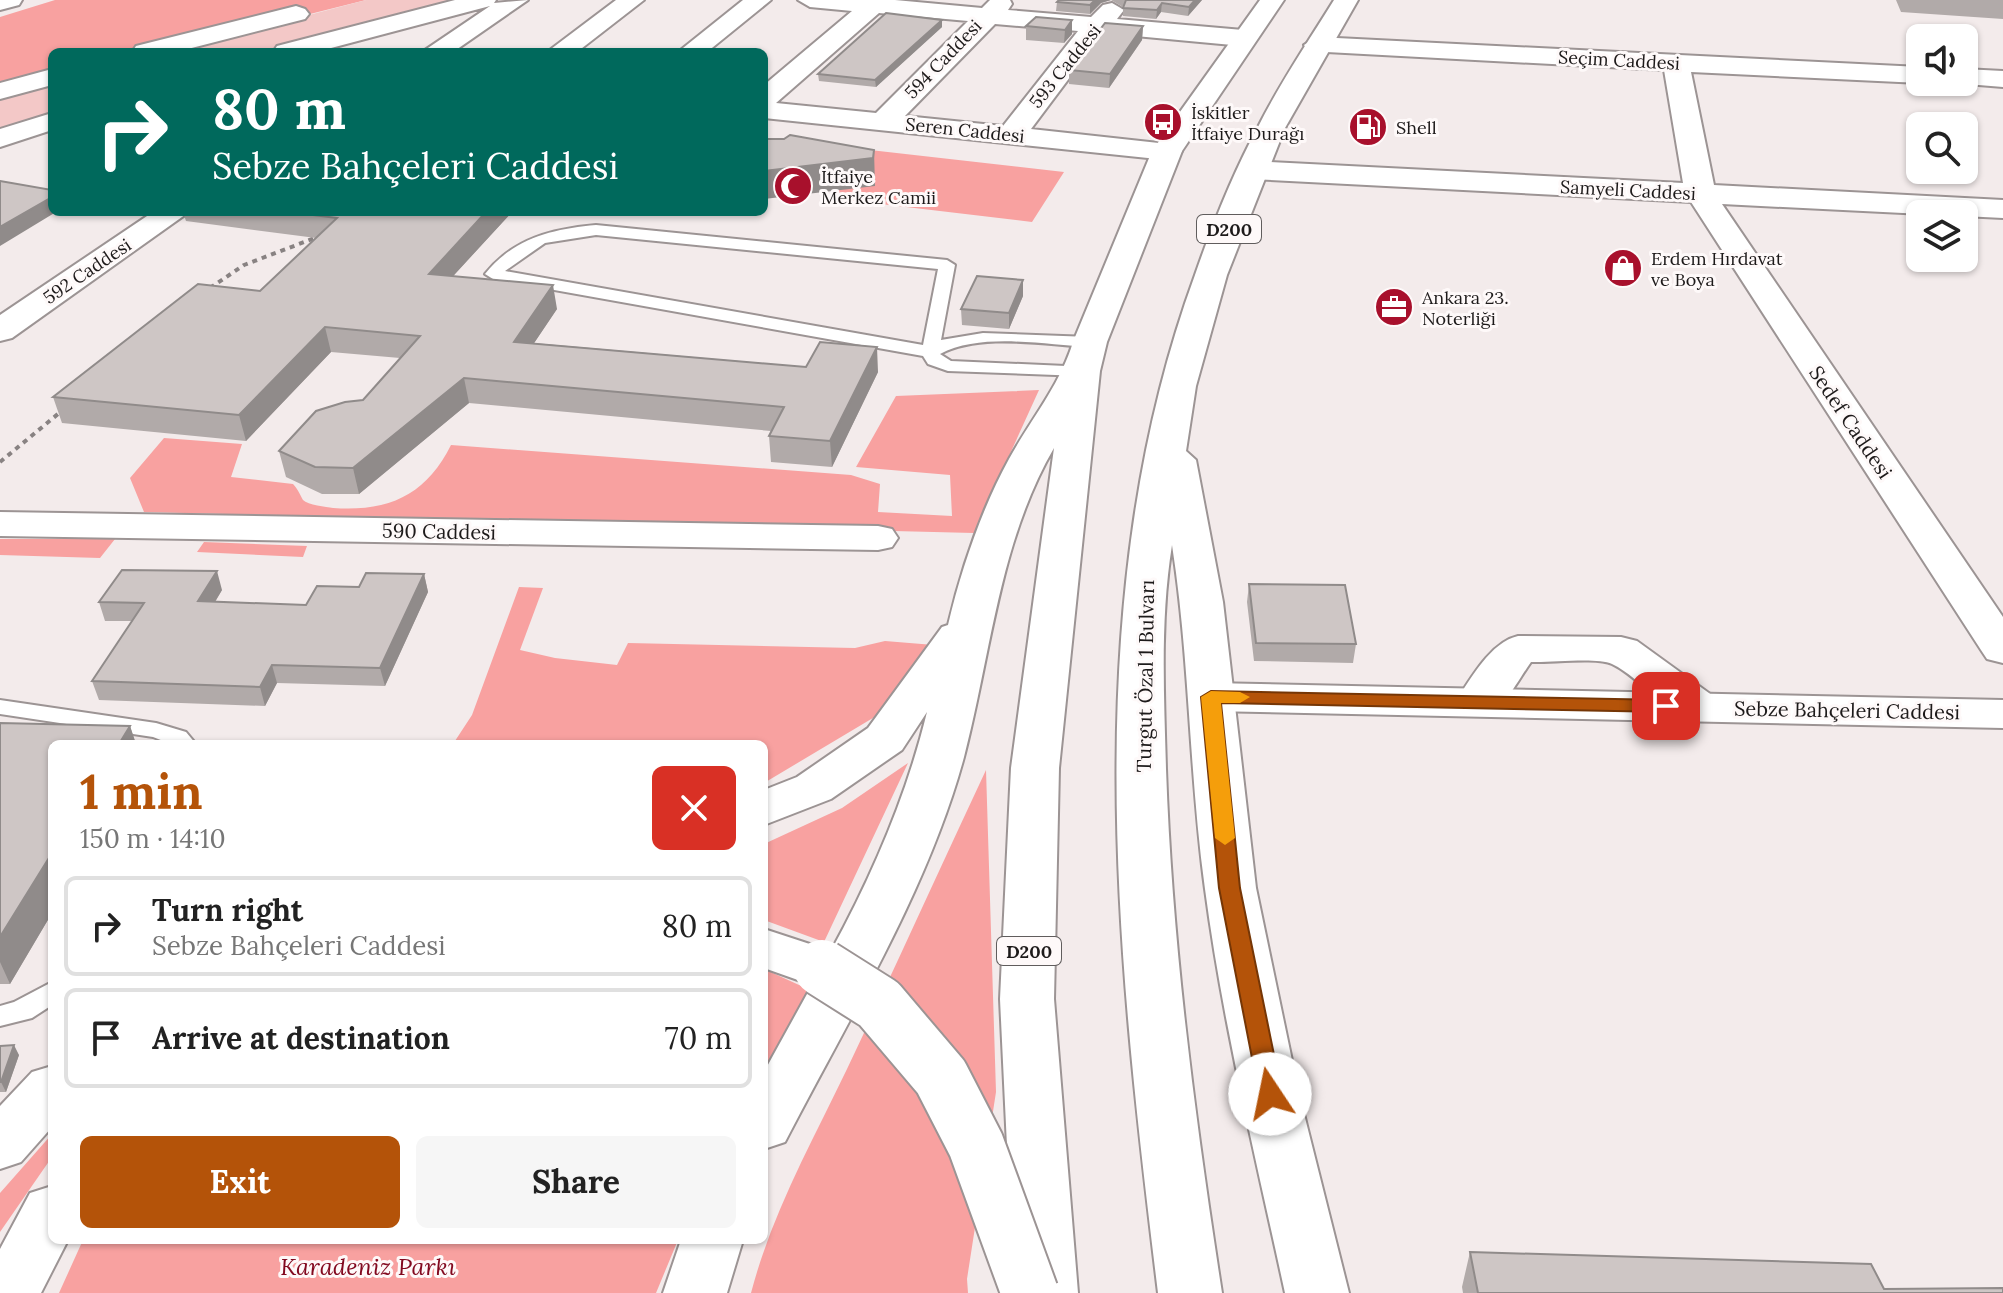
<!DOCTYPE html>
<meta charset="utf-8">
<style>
:root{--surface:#fff;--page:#f6f6f6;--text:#222;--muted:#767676;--line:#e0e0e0;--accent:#b45309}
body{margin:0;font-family:Lora,serif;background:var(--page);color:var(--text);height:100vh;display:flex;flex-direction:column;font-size:30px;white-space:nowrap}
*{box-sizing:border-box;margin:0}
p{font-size:26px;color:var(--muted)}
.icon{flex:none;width:44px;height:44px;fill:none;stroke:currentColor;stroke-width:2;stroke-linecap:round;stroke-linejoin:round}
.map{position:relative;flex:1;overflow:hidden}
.drawer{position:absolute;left:48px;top:740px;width:720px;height:504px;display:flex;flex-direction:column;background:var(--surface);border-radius:12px;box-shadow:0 2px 6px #0004}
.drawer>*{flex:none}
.banner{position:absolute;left:48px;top:48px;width:720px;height:168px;border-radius:12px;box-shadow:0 2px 6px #0004;background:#00695c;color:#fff;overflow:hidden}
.fabs{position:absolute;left:1906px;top:24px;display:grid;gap:16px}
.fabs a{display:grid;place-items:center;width:72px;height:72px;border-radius:12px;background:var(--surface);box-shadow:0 2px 6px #0004;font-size:40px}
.pin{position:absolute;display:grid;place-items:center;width:68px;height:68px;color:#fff;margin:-34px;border-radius:16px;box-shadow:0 4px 12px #0006}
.me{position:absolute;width:88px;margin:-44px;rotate:349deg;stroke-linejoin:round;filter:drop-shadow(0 0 6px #0008)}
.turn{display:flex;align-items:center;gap:28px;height:168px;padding:0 32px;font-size:36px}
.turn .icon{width:104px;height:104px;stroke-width:2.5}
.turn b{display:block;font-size:56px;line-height:68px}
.round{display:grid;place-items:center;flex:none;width:84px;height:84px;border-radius:12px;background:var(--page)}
.headline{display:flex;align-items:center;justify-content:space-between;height:136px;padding:0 32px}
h1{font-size:48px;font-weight:700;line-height:60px;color:var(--accent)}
.button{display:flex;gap:16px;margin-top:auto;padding:16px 32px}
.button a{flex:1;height:92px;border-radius:12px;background:var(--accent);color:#fff;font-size:32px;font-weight:700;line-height:92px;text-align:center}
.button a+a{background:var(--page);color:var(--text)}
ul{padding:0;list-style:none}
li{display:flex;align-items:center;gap:24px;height:100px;margin:0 16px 12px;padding:0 16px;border:4px solid var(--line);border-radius:12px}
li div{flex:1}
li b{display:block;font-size:30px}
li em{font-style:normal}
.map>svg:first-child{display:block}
.green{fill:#f8a1a0}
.water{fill:#f3c8c7}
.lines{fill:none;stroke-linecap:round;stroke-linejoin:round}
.lane-casing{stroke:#9c9494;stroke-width:4}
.street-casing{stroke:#9c9494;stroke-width:4}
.secondary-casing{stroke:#9c9494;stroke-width:4}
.highway-casing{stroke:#9c9494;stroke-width:4}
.path{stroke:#888282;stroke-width:4;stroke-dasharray:5 5;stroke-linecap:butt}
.lane{fill:#fff;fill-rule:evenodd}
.street{fill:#fff;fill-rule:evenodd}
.secondary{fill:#fff;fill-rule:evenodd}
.highway{fill:#fff;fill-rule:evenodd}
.highway-bridge-casing{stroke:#9c9494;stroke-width:60;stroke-linecap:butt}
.highway-bridge{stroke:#fff;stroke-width:56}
.wall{fill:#b1aaa9}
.shaded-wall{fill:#908b8a}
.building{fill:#cec6c5;stroke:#908b8a;stroke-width:2}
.route{fill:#b45309;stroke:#753606;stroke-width:2}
.slow{fill:#f59e0b}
.labels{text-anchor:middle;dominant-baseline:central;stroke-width:6;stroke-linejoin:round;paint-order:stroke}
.far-street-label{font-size:18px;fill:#1d1a1a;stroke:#fef9f9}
.far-poi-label{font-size:18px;fill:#1d1a1a;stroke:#fef9f9;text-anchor:start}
.shield{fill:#fef9f9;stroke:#605d5d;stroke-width:2}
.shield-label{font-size:18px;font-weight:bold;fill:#1d1a1a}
.street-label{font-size:20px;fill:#1d1a1a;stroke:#fef9f9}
.near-park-label{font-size:24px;font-style:italic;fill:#82091f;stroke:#fef9f9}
</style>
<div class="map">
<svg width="2003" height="1293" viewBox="0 0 2003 1293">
<rect width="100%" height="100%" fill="#f3ebeb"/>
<!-- green -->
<path class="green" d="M55 0H366L158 52H52V80L0 92V17Z
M870 150 1064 172 1032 222 830 198Z
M1039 390 974 533 144 512 130 478 164 438 242 444 231 477 293 484C298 489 300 495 303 500 308 505 326 507 333 508 389 512 426 495 451 445L851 475 880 484 878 512 952 516 950 475 856 467 896 396Z
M0 539H115L100 558 0 555Z
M204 542 307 546 303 557 197 552Z
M519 587 543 588 520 650 555 658 617 665 628 643 855 648 885 641 934 645 888 709 764 783V744H453L472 715Z
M908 763 824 942 764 920V844L842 808Z
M986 770 996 1092 967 1279 968 1293H751C772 1213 811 1144 847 1069 894 970 939 870 986 770Z
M764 969 810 990 764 1073Z
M52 1134V1157L0 1232V1193Z
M83 1240H678L656 1293H59Z"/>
<!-- water -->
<path class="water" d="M366 0H459L272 52H168Z
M52 82V114L0 129V96Z"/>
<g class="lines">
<!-- lane casing -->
<g class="lane-casing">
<path id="lane" d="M596 225 947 260 955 265 941 340 983 333 1090 337 1099 342 1090 347C1044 345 982 332 940 354L951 361 1088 367 1091 371 1082 376 948 371 928 364 923 356 493 279 485 274C514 238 552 229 596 225ZM596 235 938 269 923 345 505 271 545 243Z
M0 700 156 723 186 732 196 744H171L153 737 0 714Z
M52 982V1005L32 1018 0 1026V1006L14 1002Z"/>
</g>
<!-- street casing -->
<g class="street-casing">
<path id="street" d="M455 0H496L494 3 528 0 453 52H422L490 6 316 52H273L277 46Z
M616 0H644L577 52H547Z
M743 0H771L707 52H678Z
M798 0H895L982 8 990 0H1010L1012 4 1008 10 1091 17 1103 5 1112 3 1124 10 1117 19 1243 30 1256 38 1243 46 1103 33 1031 129 1177 145 1182 151 1177 157 1167 160 764 118V85L852 11 810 7ZM879 13 968 21 876 113 776 103ZM995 24 1078 31 1003 126 905 116Z
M296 6 305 9 309 14 305 19 176 52H132L136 46Z
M1317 37 1920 67V82H1924L1920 83 1691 72 1714 185 2003 200V218L1722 204 2003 617V663L1987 659 1981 650 1691 202 1252 179 1242 176 1237 170 1242 164 1252 161 1683 183 1664 70 1308 51 1304 45Z
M52 69V85L0 99V83Z
M1964 69 2003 71V87L1954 83 1964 82Z
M52 113V130L0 147V129Z
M153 212H189L12 338 0 341V315Z
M0 512 878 526 892 529 898 538 892 547 878 550 0 536Z
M1518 636 1621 637 1637 641 1713 696 1720 706 1713 716C1669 728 1648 681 1612 664 1597 657 1549 663 1531 662 1511 690 1501 721 1463 711L1456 701C1471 678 1491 642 1518 636Z"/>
</g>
<!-- secondary casing -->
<g class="secondary-casing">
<path id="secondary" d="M0 0H22L19 5 0 10Z
M1211 683 2003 700V728L1211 711 1195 707 1188 697 1195 687Z"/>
</g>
<!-- highway casing -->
<g class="highway-casing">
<path id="highway" d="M1260 0H1284L1182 151 1107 342 1100 371 1059 768 1054 999 1078 1293H1014L1000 999 1011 768 1054 448C999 542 991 654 964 757 928 890 848 1020 785 1142L764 1149V1072L812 985 764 968V929L831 951C872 876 907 795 927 712L902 750 831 799 764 825V790L797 777 868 728 942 627 948 625C961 570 982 508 1009 459 1031 419 1060 385 1073 342L1152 151Z
M1334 0H1358L1285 128 1227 275 1196 386 1186 451 1196 460 1223 602 1256 888 1299 1094 1349 1293H1285C1256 1159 1223 1025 1205 889 1189 775 1190 659 1172 545 1160 619 1164 694 1166 769 1172 945 1195 1119 1222 1293H1158C1117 958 1076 600 1195 275 1212 226 1233 173 1258 127 1280 83 1308 42 1334 0Z
M52 1066V1127L21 1162 0 1169V1106L32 1072Z
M52 1186V1240H68L41 1293H0V1249L30 1193Z
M681 1240H743L727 1293H663Z"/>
</g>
<!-- path -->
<path class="path" d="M210 288 244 265 320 236
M0 462 64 409"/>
<!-- lane -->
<use href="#lane" class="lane"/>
<!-- street -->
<use href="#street" class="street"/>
<!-- secondary -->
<use href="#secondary" class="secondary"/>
<!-- highway -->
<use href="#highway" class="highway"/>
<!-- highway-bridge casing -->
<g class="highway-bridge-casing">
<path id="highway-bridge" d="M822 968 879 1004 941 1077 976 1145 1030 1293"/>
</g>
<!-- highway-bridge -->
<use href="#highway-bridge" class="highway-bridge"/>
</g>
<!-- wall -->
<path class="wall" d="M1059 0H1202L1188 16 1161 12 1156 19 1123 16V7L1111 0 1101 3 1090 14 1056 11 1057 2Z
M1896 0H2003V19L1901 12Z
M1036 17 1072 34 1064 43 1026 40V26Z
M942 20V27L876 87 819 81 818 74Z
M1143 26 1142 40 1109 88 1069 84V70Z
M183 212H512L453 276 557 309 534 343 806 367 878 372 832 467 771 462 769 436 771 431 469 403 359 494H322L286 477 279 451 363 400 400 358 331 352 246 441 62 423 53 397 260 291 316 238 186 221Z
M1023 280V296L1009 329 962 325 961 309Z
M424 574 428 592 385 686 277 683 265 706 99 700 92 681 132 621H105L99 602 222 590 215 602 306 605 359 587Z
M1249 584 1356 644 1353 663 1254 661 1247 602Z
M0 723 130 726 136 744H52V913L10 984H0Z
M0 1046 19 1055 6 1092H0Z
M1470 1252 1884 1289 2003 1293H1463L1462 1287Z"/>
<!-- shaded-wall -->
<path class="shaded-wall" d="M1095 0H1111L1101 3 1090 14V5Z
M1195 0H1202L1188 16 1189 7Z
M1162 3 1161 12 1156 19 1157 10Z
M942 20V27L876 87 875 80Z
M1072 20V34L1064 43 1065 30Z
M1143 26 1142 40 1109 88 1110 74Z
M874 150 875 186 764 199V171Z
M52 197V212H56L0 246V227Z
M486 212H512L433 298 429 274Z
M1023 280V296L1009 329V313Z
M553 285 557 309 518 367 514 342Z
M325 327 331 352 246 441 239 415Z
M877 347 878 372 832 467 830 441Z
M464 378 469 403 359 494 353 468Z
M217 571 222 590 204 620 198 601Z
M424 574 428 592 385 686 380 668Z
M272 665 277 683 265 706 260 687Z
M130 726 136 744H119Z
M52 853V913L10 984 0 962V937Z
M14 1045 19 1055 6 1092 1 1082Z"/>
<!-- building -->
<path class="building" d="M1059 0H1095L1090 5 1057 2Z
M1126 0H1195L1189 7 1162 3 1157 10 1123 8Z
M886 13 942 20 875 80 818 74Z
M1036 17 1072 20 1065 30 1026 26Z
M1105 23 1143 26 1110 74 1069 70Z
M790 135 874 150 873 158 764 171V139H784Z
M0 181 52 190V197L0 227Z
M289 212H486L429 274 553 285 514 342 806 367 820 342 877 347 830 441 769 436 784 407 464 378 353 468 315 467 279 451 316 411 345 402 363 400 420 336 325 327 239 415 53 397 198 284 260 291 337 218Z
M977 276 1023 280 1009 313 961 309Z
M122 570 217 571 198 601 306 605 317 586 359 587 366 573 424 574 380 668 272 665 260 687 92 681 144 603 99 602Z
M1249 584 1345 585 1356 644 1256 643Z
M0 723 130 726 119 744H52V853L0 937Z
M14 1045 1 1082H0V1046Z
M1470 1252 1871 1264 1884 1289 2003 1288V1293H1478Z"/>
<!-- route -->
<path class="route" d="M1211 691 1666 700 1676 706 1666 712 1221 703 1240 888 1282 1094 1279 1101H1262L1259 1094 1219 888 1201 697Z"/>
<!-- slow -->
<path class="slow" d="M1211 691 1240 692 1250 697 1240 703H1221L1235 838 1225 845 1215 838 1201 697Z"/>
<!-- icons -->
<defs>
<g id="bus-disc" transform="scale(2)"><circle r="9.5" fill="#a8102c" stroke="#fef9f9"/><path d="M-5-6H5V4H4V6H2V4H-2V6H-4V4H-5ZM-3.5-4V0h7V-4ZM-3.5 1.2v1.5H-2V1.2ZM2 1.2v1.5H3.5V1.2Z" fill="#fff"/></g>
<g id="fuel-disc" transform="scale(2)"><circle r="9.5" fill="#a8102c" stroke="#fef9f9"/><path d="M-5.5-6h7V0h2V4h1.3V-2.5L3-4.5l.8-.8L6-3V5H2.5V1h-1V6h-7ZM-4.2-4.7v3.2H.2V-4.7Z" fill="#fff"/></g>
<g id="mosque-disc" transform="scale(2)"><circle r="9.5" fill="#a8102c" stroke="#fef9f9"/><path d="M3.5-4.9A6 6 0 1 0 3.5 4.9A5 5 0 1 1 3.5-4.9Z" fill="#fff"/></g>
<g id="shop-disc" transform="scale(2)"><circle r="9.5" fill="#a8102c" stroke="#fef9f9"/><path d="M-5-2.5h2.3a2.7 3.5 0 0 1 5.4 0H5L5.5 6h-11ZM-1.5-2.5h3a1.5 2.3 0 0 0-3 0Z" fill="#fff"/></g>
<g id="office-disc" transform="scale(2)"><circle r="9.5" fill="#a8102c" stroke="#fef9f9"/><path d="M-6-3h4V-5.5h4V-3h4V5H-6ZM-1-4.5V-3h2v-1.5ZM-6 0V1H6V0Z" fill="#fff"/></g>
</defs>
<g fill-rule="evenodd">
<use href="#bus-disc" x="1163" y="122"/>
<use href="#fuel-disc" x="1368" y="127"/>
<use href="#mosque-disc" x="793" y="186"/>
<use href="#shop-disc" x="1623" y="268"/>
<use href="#office-disc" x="1394" y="307"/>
</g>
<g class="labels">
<!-- far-street labels -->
<g class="far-street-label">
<text transform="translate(943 59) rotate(-46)">594 Caddesi</text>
<text transform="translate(1619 60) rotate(3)">Seçim Caddesi</text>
<text transform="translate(1065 66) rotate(-51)">593 Caddesi</text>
<text transform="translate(965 130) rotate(6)">Seren Caddesi</text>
<text transform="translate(1628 190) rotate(3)">Samyeli Caddesi</text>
<text transform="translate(87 271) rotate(-34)">592 Caddesi</text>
</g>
<!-- far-poi labels -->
<g class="far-poi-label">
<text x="1191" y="112">İskitler<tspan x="1191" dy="21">İtfaiye Durağı</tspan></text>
<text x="1396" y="127">Shell</text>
<text x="821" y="176">İtfaiye<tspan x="821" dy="21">Merkez Camii</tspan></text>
<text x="1651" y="258">Erdem Hırdavat<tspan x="1651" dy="21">ve Boya</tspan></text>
<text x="1422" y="297">Ankara 23.<tspan x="1422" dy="21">Noterliği</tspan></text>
</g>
<!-- shield labels -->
<g class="shield">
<rect x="1197" y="215" width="64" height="28" rx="6"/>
<rect x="997" y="937" width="64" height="28" rx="6"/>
</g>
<g class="shield-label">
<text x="1229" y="229">D200</text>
<text x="1029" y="951">D200</text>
</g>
<!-- street labels -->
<g class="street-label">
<text transform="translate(1851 422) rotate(56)">Sedef Caddesi</text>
<text transform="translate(439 531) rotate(1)">590 Caddesi</text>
<text transform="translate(1145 676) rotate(-89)">Turgut Özal 1 Bulvarı</text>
<text transform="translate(1847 710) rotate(1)">Sebze Bahçeleri Caddesi</text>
</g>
<!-- near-park labels -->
<g class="near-park-label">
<text x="368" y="1266">Karadeniz Parkı</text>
</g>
</g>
</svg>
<div class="fabs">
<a><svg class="icon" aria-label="sound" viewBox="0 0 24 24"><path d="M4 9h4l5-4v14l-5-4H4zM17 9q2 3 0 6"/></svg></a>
<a><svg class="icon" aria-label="search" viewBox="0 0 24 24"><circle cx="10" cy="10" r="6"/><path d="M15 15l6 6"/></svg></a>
<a><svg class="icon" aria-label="layers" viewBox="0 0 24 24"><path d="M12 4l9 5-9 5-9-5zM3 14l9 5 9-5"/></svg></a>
</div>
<div class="pin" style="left:1666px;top:706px;background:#d93025"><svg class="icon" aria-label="arrive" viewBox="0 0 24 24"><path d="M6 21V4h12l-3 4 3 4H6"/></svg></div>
<svg class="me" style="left:1270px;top:1094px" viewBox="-20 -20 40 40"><circle r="19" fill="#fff"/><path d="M0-13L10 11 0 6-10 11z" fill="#b45309"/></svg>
<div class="banner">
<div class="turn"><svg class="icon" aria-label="right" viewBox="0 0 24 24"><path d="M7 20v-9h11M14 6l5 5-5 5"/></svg><div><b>80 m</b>Sebze Bahçeleri Caddesi</div></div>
</div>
<section class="drawer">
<div class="headline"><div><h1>1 min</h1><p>150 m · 14:10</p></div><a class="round" style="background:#d93025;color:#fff"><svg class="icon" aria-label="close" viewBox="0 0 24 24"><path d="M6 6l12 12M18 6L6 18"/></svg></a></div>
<ul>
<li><svg class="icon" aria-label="right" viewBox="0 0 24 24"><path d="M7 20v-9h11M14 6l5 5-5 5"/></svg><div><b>Turn right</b><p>Sebze Bahçeleri Caddesi</p></div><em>80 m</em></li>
<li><svg class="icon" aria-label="arrive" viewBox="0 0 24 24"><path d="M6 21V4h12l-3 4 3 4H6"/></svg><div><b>Arrive at destination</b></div><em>70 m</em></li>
</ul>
<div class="button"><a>Exit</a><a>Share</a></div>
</section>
</div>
